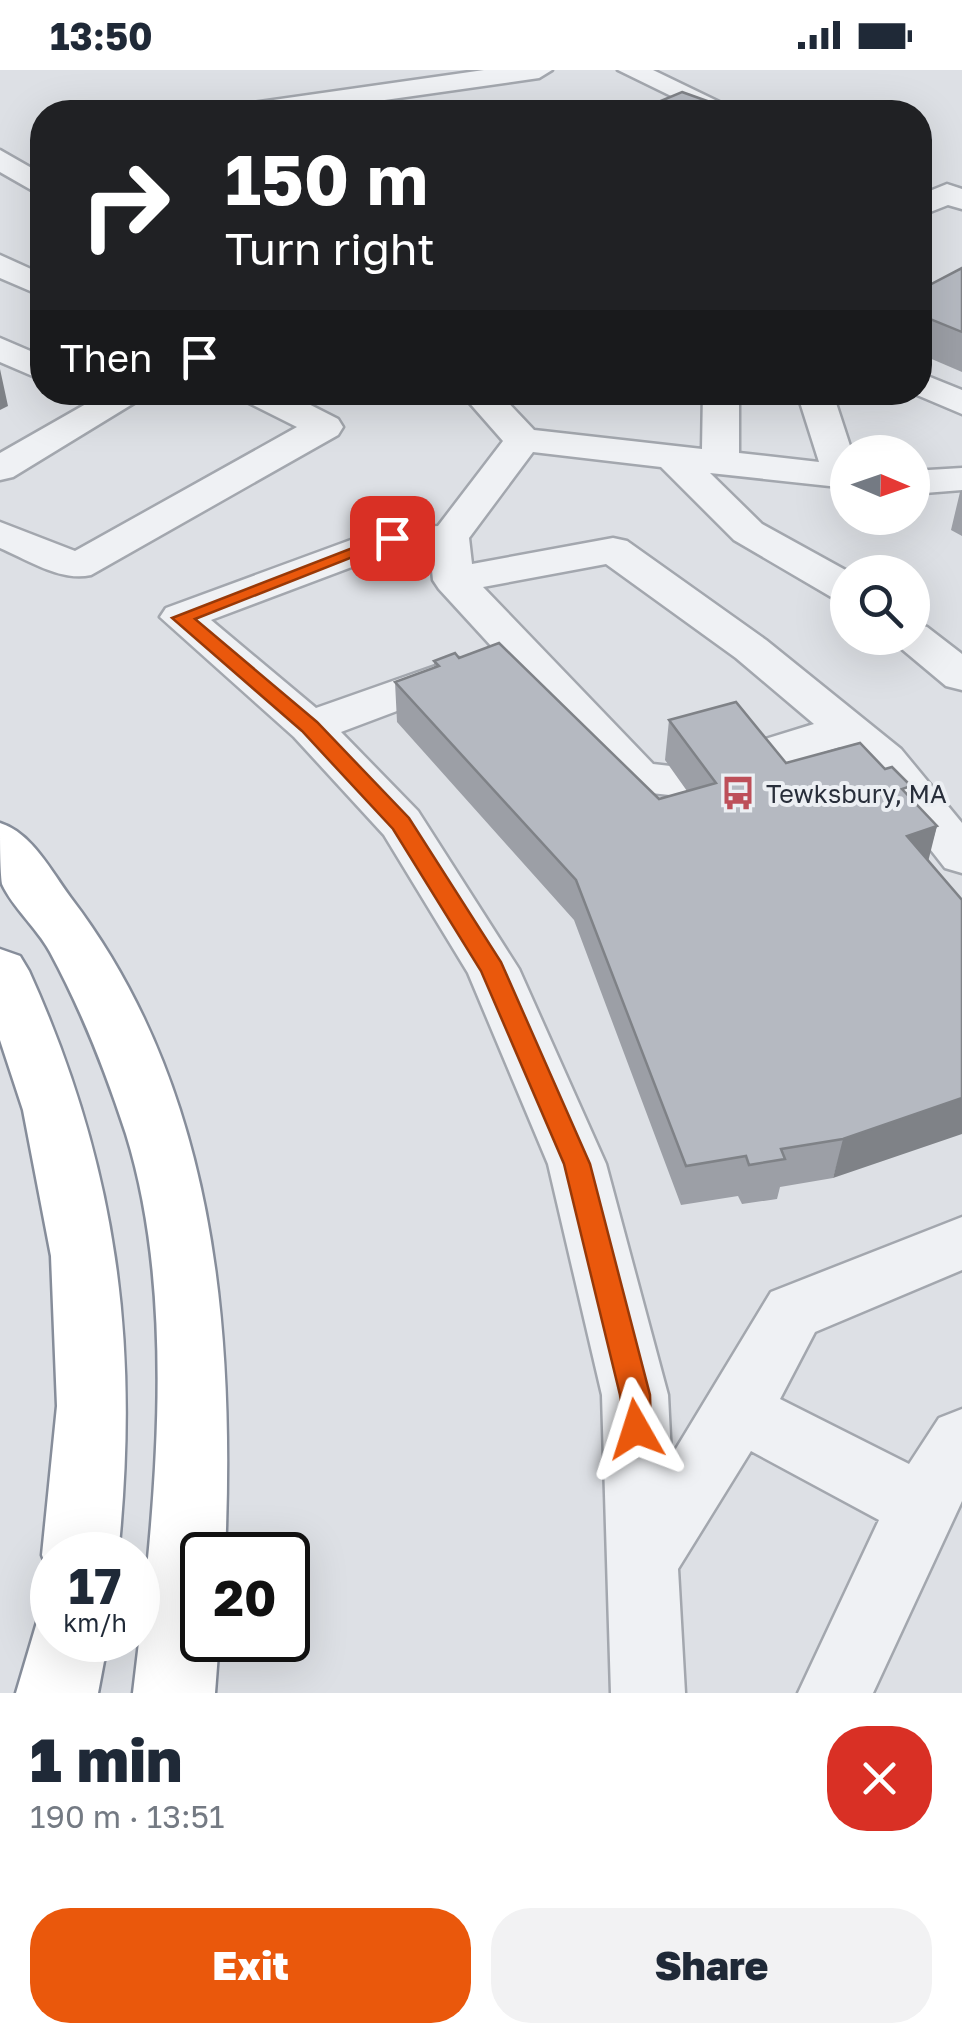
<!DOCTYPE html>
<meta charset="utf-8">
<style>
:root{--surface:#fff;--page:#f2f2f3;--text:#1f2937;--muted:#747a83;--accent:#ea580c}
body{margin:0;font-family:"Golos Text",sans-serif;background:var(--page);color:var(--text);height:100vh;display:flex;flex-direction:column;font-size:38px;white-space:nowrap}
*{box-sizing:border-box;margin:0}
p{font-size:32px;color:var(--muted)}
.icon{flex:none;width:55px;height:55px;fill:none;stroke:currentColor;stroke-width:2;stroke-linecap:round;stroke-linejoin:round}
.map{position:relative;height:1623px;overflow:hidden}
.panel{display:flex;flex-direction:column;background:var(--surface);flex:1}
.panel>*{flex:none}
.guide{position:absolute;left:30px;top:30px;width:902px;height:305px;border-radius:40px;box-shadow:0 10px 40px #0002;background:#202124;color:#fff;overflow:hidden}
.needle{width:65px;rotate:92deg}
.tools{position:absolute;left:830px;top:365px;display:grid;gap:20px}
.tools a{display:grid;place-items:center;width:100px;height:100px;border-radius:50%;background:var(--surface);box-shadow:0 10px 40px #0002;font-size:50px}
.speed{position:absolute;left:30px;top:1462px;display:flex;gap:20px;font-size:50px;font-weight:700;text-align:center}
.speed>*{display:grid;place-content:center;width:130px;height:130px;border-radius:50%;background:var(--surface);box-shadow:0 10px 40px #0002;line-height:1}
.speed small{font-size:25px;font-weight:400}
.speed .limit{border:5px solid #111;border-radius:15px;background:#fff;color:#111}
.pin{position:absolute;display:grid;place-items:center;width:85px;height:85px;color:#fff;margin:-42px;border-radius:20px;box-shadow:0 5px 15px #0006}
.me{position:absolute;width:110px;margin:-55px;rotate:354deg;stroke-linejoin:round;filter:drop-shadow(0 0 8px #0008)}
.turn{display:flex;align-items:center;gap:35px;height:210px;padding:0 30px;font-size:45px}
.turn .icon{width:130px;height:130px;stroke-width:2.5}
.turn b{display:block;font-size:70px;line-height:85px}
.then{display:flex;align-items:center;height:95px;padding:0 30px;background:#0003;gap:20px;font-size:38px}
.round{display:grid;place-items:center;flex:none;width:105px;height:105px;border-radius:40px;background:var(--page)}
.head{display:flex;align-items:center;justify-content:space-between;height:170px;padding:0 30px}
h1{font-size:60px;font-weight:800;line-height:75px}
.cta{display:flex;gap:20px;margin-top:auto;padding:20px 30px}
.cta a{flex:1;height:115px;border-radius:40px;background:var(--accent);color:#fff;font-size:40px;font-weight:800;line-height:115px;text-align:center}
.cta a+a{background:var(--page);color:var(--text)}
.status{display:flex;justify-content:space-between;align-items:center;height:70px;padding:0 50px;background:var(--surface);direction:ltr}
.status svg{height:28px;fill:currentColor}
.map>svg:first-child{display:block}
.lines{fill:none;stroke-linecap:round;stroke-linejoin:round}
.minor-casing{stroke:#a3a7ae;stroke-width:5}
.highway-casing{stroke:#868d9a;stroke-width:5}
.minor{fill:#eff1f4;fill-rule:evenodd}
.highway{fill:#fff;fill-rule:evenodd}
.wall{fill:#9c9fa6}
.shaded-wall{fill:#7f8287}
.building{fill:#b5b9c1;stroke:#7f8287;stroke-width:2.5}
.route{fill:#ea580c;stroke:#983908;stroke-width:2.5}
.labels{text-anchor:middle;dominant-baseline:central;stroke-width:8;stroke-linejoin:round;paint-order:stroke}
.poi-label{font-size:25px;fill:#282e3a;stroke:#eceff3;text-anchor:start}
</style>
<div class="status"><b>13:50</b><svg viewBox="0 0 49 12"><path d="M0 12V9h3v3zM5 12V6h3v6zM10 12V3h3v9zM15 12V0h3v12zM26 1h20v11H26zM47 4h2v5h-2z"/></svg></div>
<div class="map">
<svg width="962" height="1623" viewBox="0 0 962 1623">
<rect width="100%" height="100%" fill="#dde0e5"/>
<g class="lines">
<!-- minor casing -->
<g class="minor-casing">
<path id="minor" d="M484 0H552L539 8 300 42H232L246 34Z
M618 0H653L740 42H704Z
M0 80 42 104V126L0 102Z
M947 114 962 119V139L948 135 920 146V125Z
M0 185 42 204V226L0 208Z
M0 268 42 286V310L0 292Z
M920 303 962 320V344L910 322H920Z
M107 322H152L13 407 0 410V383Z
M238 322H285L338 349 343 357 338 365 91 505C61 512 28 490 0 478V452L75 481 297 357 243 330Z
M460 322H498L534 360 702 379 703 322H739V383L819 392 799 329 804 322H846L836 333 852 382H848V418L710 403 762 454 849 502 848 531 833 528 734 470 661 397 533 382 469 468 472 494 613 468 627 471 766 570 901 679 962 753V803L945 798 869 701 840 677 746 706 730 702 723 691 730 680 814 654 736 588 606 494 483 517 653 694 696 699 703 710 696 721 679 726 623 720 439 519 433 510 430 480H397L211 550 316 638 458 588 474 592 480 602 474 612 341 662 418 741 519 899 606 1094 668 1325 671 1387 771 1222 962 1147V1200L815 1262 780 1329 909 1394 939 1348 962 1339V1431L873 1623H798L879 1450 751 1381 678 1499 685 1623H611L602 1325 548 1094 468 903 384 765 294 667 160 547 166 538 378 460 438 456 503 371Z
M962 398V420L912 424V401Z
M912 553 927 557 962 584V620L946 616 897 575 892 568H912Z"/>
</g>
<!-- highway casing -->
<g class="highway-casing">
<path id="highway" d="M0 753C32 763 51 801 71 828 215 1016 235 1257 225 1485H202V1570H219L215 1623H133C154 1449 179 1234 126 1064 105 1000 82 941 50 882 37 858 13 838 2 814 0 799 0 770 0 753Z
M0 879 20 886 29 901C117 1096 140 1273 118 1485H52V1511L42 1485 57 1336 51 1186 23 1040 0 970Z
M52 1537V1570H108L98 1623H16L40 1542Z"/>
</g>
<!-- minor -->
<use href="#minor" class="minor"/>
<!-- highway -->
<use href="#highway" class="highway"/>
</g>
<!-- wall -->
<path class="wall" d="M962 198V302L920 284V220Z
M962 420V466L951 460 960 422Z
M459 588 659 729 687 721 665 690 669 650 786 693 909 726 937 756 833 1108 780 1117 777 1129 742 1134 738 1126 681 1135 574 850 397 652 395 612 434 598V591Z"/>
<!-- shaded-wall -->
<path class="shaded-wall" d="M0 299 8 336 0 340Z
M937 756 927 796 907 766Z
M962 1028V1064L833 1108 843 1069Z"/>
<!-- building -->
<path class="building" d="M682 22 738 42H585L606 34 656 33Z
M962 198V262L920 245V220Z
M499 573 659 729 716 713 669 650 736 632 786 693 860 673 885 699 892 697 911 716 902 719 937 756 907 766 962 830V1028L843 1069 781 1079 785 1089 749 1095 746 1086 686 1096 576 810 395 612 439 596 434 591 455 583 459 588Z"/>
<!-- route -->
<path class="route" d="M386 465 401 468 195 549 317 652 409 748 501 892 590 1094 650 1325 651 1359 647 1369 636 1373 626 1369 620 1325 564 1094 481 901 393 759 302 661 172 548Z"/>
<!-- icons -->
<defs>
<g id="bus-bare" transform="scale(2.7)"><path d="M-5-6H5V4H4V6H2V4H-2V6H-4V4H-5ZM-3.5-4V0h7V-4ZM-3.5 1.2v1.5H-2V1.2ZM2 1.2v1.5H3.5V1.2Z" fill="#bd4f59" stroke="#eceff3" stroke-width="2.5" paint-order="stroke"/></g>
</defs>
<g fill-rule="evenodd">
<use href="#bus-bare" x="738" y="723"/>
</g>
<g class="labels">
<!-- poi labels -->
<g class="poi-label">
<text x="766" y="723">Tewksbury, MA</text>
</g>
</g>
</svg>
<div class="tools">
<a><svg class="needle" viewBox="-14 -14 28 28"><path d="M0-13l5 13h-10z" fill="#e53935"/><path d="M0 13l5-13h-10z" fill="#747a83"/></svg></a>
<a><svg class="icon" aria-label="search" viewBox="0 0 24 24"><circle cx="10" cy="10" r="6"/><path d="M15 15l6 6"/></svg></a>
</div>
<div class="speed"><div>17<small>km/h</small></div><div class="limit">20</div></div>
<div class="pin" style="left:392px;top:468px;background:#d93025"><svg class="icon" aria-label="arrive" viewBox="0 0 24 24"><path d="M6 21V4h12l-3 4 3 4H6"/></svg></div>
<svg class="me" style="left:636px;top:1359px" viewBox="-20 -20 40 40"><path d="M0-17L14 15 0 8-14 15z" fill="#ea580c" stroke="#fff" stroke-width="4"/></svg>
<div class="guide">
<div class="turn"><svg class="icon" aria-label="right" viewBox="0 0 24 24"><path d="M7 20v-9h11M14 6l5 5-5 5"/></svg><div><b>150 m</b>Turn right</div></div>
<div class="then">Then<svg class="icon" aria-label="arrive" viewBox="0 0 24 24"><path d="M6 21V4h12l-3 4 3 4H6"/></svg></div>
</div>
</div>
<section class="panel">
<div class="head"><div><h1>1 min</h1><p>190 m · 13:51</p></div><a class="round" style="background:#d93025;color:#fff"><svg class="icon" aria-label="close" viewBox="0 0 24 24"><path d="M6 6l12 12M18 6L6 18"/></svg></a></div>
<div class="cta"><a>Exit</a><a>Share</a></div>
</section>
